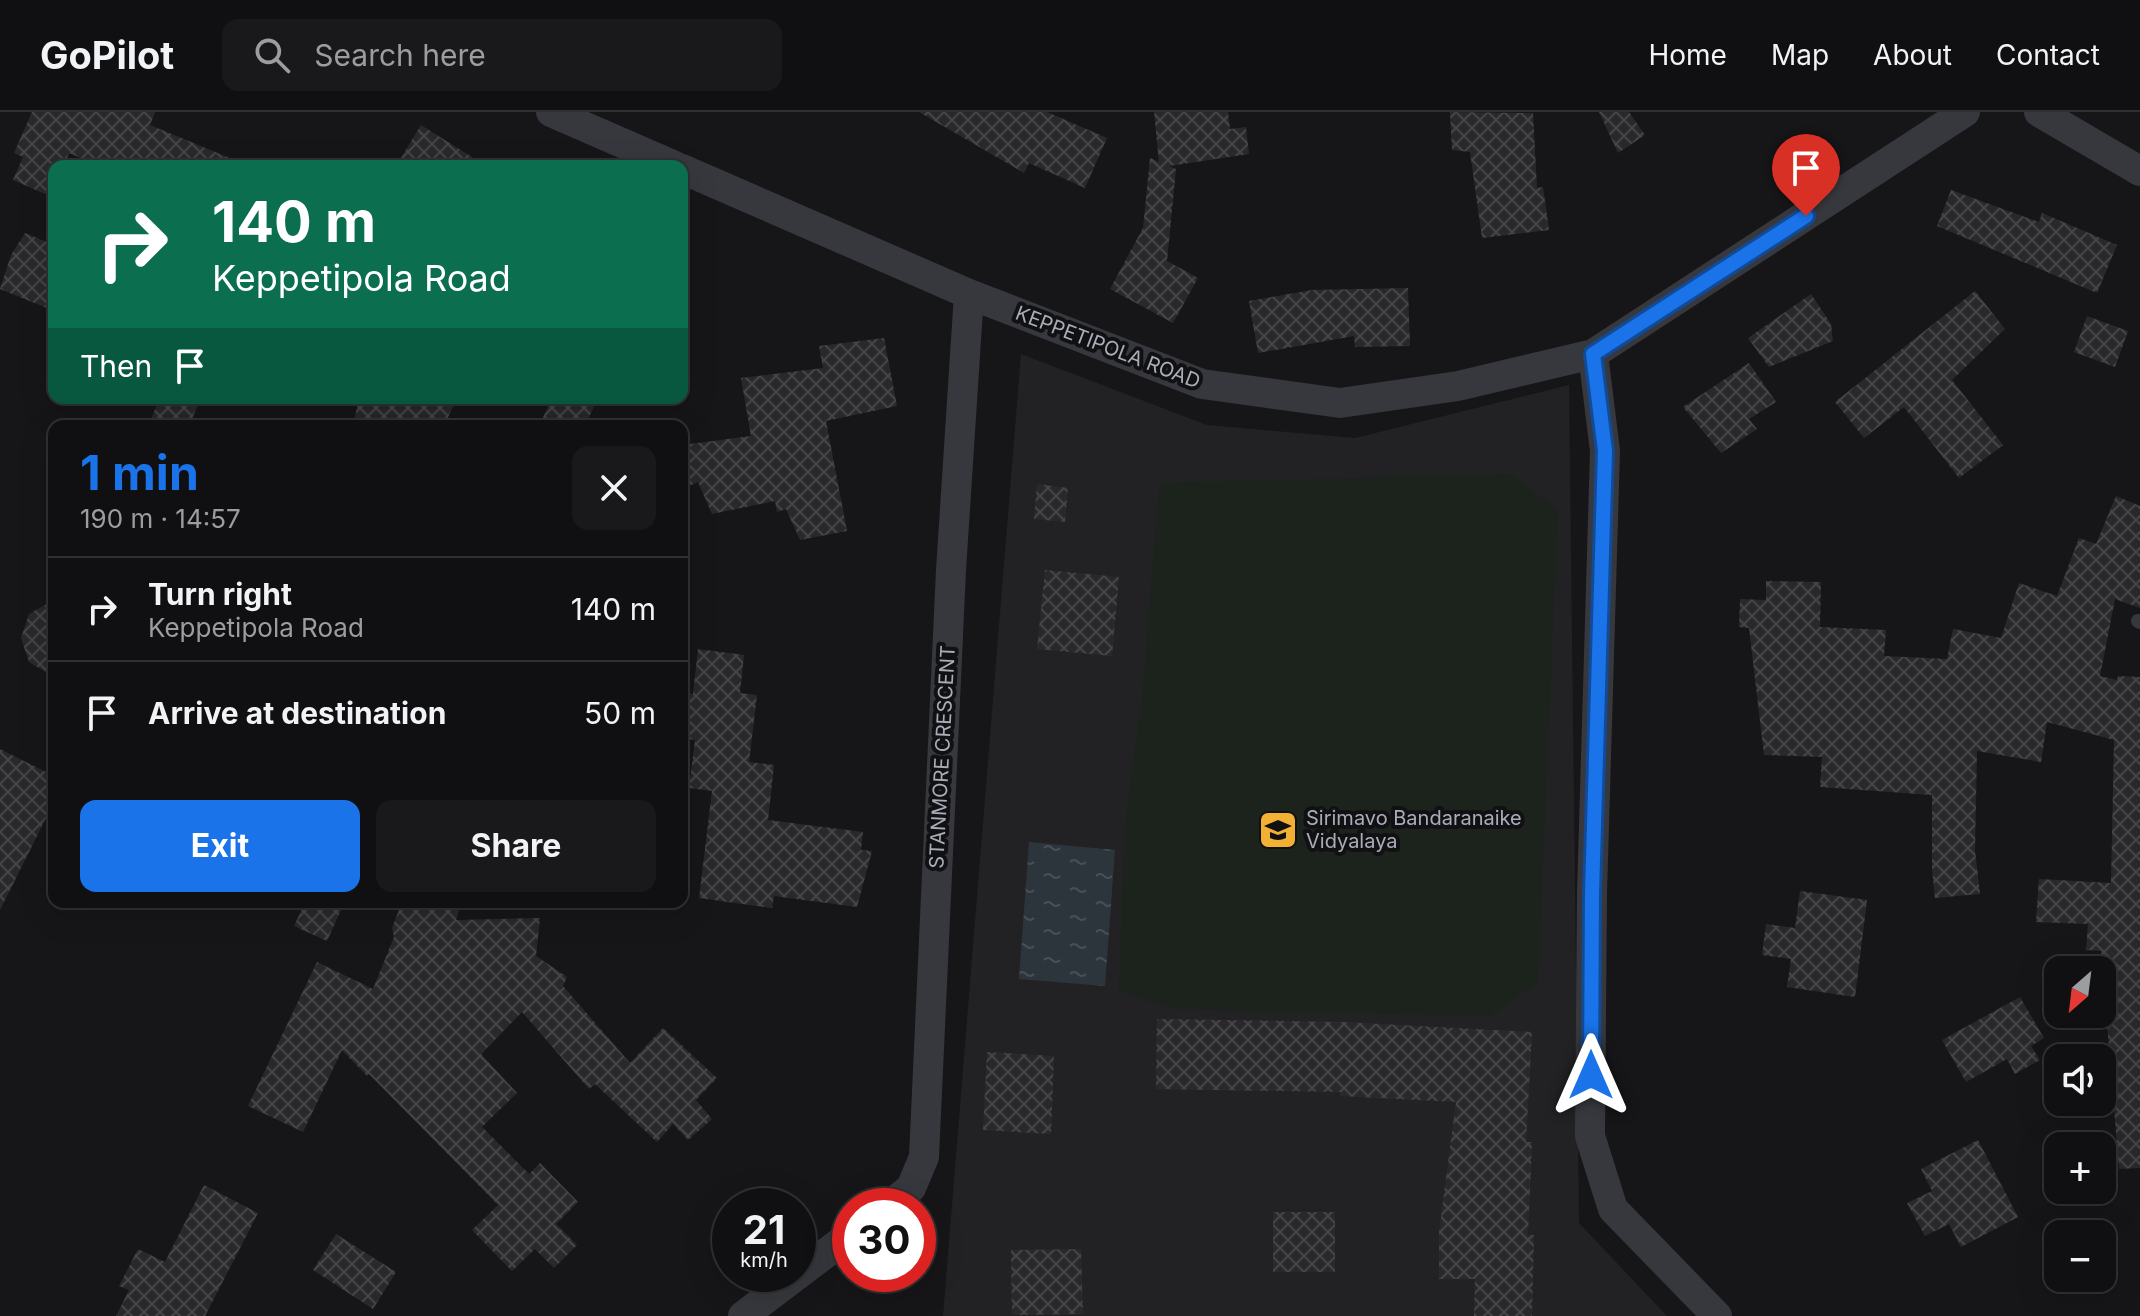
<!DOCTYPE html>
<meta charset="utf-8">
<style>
:root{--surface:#101012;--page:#19191b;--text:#f1f3f6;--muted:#9c9d9f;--line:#303032;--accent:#1a73e8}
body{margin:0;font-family:Inter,sans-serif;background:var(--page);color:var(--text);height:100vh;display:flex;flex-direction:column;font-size:30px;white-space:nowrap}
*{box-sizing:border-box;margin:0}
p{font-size:26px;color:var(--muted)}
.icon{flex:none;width:44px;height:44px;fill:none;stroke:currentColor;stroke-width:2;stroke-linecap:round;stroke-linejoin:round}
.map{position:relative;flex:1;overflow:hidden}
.side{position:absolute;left:48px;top:308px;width:640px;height:488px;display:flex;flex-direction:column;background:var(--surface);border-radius:16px;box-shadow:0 8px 32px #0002,0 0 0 2px var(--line)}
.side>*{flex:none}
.banner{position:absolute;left:48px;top:48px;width:640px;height:244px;border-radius:16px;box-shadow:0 8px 32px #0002,0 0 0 2px var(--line);background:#0b6e4f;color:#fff;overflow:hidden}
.needle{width:52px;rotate:208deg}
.tools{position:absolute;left:2044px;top:844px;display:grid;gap:16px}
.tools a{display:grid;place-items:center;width:72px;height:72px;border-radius:16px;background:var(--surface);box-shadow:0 8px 32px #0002,0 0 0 2px var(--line);font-size:40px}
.speed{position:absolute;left:712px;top:1076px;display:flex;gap:16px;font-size:40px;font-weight:700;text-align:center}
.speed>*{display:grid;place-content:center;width:104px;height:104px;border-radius:50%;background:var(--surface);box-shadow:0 8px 32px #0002,0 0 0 2px var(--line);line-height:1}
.speed small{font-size:20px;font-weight:400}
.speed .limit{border:12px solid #d22;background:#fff;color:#111}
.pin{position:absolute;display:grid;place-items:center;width:68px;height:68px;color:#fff;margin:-82px -34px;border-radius:50% 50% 50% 0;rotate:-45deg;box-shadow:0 0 8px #0007}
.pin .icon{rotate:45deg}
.me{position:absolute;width:88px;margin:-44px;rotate:0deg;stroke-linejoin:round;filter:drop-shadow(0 0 6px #0008)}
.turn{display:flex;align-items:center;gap:28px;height:168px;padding:0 32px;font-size:36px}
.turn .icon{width:104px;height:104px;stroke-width:2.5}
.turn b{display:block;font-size:56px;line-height:68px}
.then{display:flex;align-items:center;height:76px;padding:0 32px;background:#0003;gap:16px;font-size:30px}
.round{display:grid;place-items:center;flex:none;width:84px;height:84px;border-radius:16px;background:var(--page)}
.summary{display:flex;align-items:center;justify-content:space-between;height:136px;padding:0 32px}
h1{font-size:48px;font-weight:700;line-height:60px;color:var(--accent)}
.action{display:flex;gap:16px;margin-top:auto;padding:16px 32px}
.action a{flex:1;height:92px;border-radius:16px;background:var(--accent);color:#fff;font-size:32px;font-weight:700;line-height:92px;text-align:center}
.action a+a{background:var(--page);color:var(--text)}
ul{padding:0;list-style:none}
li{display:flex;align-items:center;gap:24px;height:104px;padding:0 32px;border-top:2px solid var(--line)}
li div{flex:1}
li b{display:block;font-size:30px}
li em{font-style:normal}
header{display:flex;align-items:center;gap:48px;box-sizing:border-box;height:112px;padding:0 40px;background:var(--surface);border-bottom:2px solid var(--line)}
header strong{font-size:38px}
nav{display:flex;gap:44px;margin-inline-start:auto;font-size:28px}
.search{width:560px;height:72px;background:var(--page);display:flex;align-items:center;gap:20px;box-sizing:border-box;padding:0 28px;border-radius:16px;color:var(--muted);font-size:30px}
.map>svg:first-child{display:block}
.built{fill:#222225}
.pitch{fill:#1c231d}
.water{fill:url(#water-ripples)}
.building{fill:url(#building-cross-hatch)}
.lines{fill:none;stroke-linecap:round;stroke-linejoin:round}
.service{stroke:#37383d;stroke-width:14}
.minor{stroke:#37383d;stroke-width:30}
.route-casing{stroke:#114b97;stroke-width:20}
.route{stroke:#1a73e8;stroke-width:14}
.labels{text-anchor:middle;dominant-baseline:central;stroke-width:8;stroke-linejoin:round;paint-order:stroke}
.street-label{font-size:20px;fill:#a8adb8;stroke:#111113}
.poi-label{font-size:20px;fill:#a8adb8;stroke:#111113;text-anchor:start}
</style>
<header>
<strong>GoPilot</strong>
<div class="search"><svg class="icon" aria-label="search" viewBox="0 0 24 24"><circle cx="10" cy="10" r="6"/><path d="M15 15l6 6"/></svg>Search here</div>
<nav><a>Home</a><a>Map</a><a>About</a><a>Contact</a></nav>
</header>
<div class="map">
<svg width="2140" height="1204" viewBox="0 0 2140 1204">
<defs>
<pattern id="water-ripples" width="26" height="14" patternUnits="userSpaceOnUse" patternTransform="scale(2)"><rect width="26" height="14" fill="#2c353c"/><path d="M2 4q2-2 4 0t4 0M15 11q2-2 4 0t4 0" fill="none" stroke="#485056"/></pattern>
<pattern id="building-cross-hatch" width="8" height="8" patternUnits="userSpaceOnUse" patternTransform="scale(2)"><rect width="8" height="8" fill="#29292c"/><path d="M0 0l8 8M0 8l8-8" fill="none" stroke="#454548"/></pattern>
</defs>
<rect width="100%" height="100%" fill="#161618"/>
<!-- built -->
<path class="built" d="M1021 242 1207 313 1355 326 1569 273 1579 1111 1667 1204H943Z"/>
<!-- pitch -->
<path class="pitch" d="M1509 362 1558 397 1538 871 1490 904 1172 897 1119 879 1124 723 1143 576 1159 371Z"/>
<!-- water -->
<path class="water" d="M1029 730 1115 738 1105 874 1019 867Z"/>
<!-- building -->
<path class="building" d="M32 0H155L150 13 249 54H99L69 41 64 54H54V70L45 82 13 68 23 45 14 41Z
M919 0H1047L1107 26 1085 76 1029 51 1024 61Z
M1154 0H1228L1230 17 1246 15 1249 42 1169 54 1176 57 1167 149 1198 166 1173 211 1110 177 1143 116 1150 46 1159 50Z
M1450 0 1533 1 1537 76 1543 75 1549 118 1482 126 1470 40 1452 38Z
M1599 0H1629L1645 23 1618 41Z
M421 13 486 54H396Z
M1951 78 2039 110 2042 101 2117 133 2097 181 1937 114Z
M25 121 54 133V199L0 177 11 143Z
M1408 176 1410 234 1355 235 1354 224 1258 241 1249 189 1312 178Z
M1975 179 2005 217 1952 268 2003 333 1959 366 1904 295 1864 326 1835 290Z
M1811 182 1831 212 1833 229 1769 255 1748 226Z
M2087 204 2128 219 2115 255 2074 240Z
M884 226 897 294 826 309 847 419 800 428 786 397 777 400 775 389 712 402 698 370 689 374 682 333 751 324 741 266 823 256 819 234Z
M1749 251 1776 290 1749 307 1757 317 1721 341 1683 295Z
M160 286H201L189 314H148Z
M359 286H457L444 314H353Z
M552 286H598L585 314H539Z
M1037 372 1068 376 1065 410 1034 407Z
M2116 384 2140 394V496L2115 487 2100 564 2117 568 2118 564 2140 565V1056L2119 1057 2101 839 2086 838 2088 812 2036 810 2039 767 2111 771 2114 628 2047 610 2041 650 1977 639 1975 738 1980 782 1935 786 1932 756V683L1820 675 1822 645 1764 643 1749 516 1739 515 1740 487 1766 488V469L1821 470 1820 515 1886 518 1884 544 1947 547 1953 517 2001 526 2019 471 2057 484 2079 426 2096 432Z
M1045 458 1119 465 1112 544 1037 537Z
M54 488V565L29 550 21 526 29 502Z
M698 537 744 543 740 581 757 583 749 650 774 653 768 708 863 720 861 738 872 739 857 795 774 784 772 796 699 786 712 679 689 676 695 628 682 626V580L693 582Z
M0 637 54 664V690L0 798Z
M1800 779 1867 788 1855 885 1787 875 1791 847 1762 843 1766 812 1795 816Z
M305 790H323L341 798 327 829 294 814Z
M402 790H462L456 808 540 806 536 844 567 865 563 874 630 951 663 916 717 966 696 988 712 1007 688 1028 673 1012 657 1030 595 972 589 977 522 900 481 942 517 981 482 1015 529 1062 540 1051 578 1090 556 1112 577 1133 554 1156 535 1137 512 1159 472 1118 498 1093 369 962 367 964 342 938 303 1020 248 994 317 850 373 877 394 825 392 816Z
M2020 885 2044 926 2031 934 2040 948 2015 962 2007 947 1966 970 1942 928Z
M1157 907 1344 910 1532 920 1526 1030H1532L1528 1123H1534L1532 1204H1474L1475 1167H1439V1120L1456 990 1340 984 1341 980 1156 977Z
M987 940 1054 944 1051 1022 983 1018Z
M1978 1028 2018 1105 1961 1135 1949 1112 1925 1124 1907 1091 1932 1079 1921 1057Z
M204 1073 258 1101 205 1204H116L129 1178 119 1174 138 1137 165 1150Z
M1273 1100H1335V1160H1273Z
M336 1122 396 1160 373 1197 313 1158Z
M1081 1137 1083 1202 1012 1203 1011 1138Z"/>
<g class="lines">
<!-- service -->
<path class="service" d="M2138 509 2140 510"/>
<!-- minor -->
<path class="minor" d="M551 0 675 54
M2039 0 2140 59
M682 57 969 182 1202 272 1340 291 1458 274 1593 242 1965 0
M1593 242 1605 339 1592 781 1590 1024 1613 1097 1717 1204
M888 1094 911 1076 924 1045 951 458 969 182
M743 1204 850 1123"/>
</g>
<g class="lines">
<!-- route casing -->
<g class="route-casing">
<path id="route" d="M1591 963 1592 781 1605 339 1593 242 1806 104"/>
</g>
<!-- route -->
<use href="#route" class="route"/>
</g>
<!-- icons -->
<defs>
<g id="school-square" transform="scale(2)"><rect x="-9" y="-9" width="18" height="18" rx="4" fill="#f2b134" stroke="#111113"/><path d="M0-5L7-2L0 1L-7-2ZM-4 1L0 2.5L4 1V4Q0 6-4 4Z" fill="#111"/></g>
</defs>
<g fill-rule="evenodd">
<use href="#school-square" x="1278" y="718"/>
</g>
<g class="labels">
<!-- street labels -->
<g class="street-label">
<text transform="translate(1108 235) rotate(21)">KEPPETIPOLA ROAD</text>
<text transform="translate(942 645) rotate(-87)">STANMORE CRESCENT</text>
</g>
<!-- poi labels -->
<g class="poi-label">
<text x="1306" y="706">Sirimavo Bandaranaike<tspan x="1306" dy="23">Vidyalaya</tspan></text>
</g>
</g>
</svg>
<div class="tools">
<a><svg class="needle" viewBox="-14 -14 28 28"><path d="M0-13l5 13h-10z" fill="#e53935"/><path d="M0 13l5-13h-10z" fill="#9c9d9f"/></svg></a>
<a><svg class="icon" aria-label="sound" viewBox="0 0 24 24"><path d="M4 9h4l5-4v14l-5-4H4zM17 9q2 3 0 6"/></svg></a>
<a>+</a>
<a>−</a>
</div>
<div class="speed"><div>21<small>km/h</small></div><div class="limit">30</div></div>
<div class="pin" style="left:1806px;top:104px;background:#d93025"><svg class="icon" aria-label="arrive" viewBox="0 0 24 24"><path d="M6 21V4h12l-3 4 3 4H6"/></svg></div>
<svg class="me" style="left:1591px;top:963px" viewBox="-20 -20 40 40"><path d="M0-17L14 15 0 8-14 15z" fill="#1a73e8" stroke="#fff" stroke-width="4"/></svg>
<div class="banner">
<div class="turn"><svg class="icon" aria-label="right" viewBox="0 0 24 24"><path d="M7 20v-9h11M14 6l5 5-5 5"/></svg><div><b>140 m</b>Keppetipola Road</div></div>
<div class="then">Then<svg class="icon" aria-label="arrive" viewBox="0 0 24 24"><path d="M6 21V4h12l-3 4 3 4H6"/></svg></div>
</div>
<section class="side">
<div class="summary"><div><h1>1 min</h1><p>190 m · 14:57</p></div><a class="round"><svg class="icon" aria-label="close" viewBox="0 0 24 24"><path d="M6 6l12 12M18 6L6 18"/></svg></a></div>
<ul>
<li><svg class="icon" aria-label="right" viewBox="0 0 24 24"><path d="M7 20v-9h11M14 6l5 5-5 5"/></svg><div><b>Turn right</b><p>Keppetipola Road</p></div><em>140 m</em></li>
<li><svg class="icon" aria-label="arrive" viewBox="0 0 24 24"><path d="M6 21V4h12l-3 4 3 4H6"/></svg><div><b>Arrive at destination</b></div><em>50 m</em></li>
</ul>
<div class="action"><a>Exit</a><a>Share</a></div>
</section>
</div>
